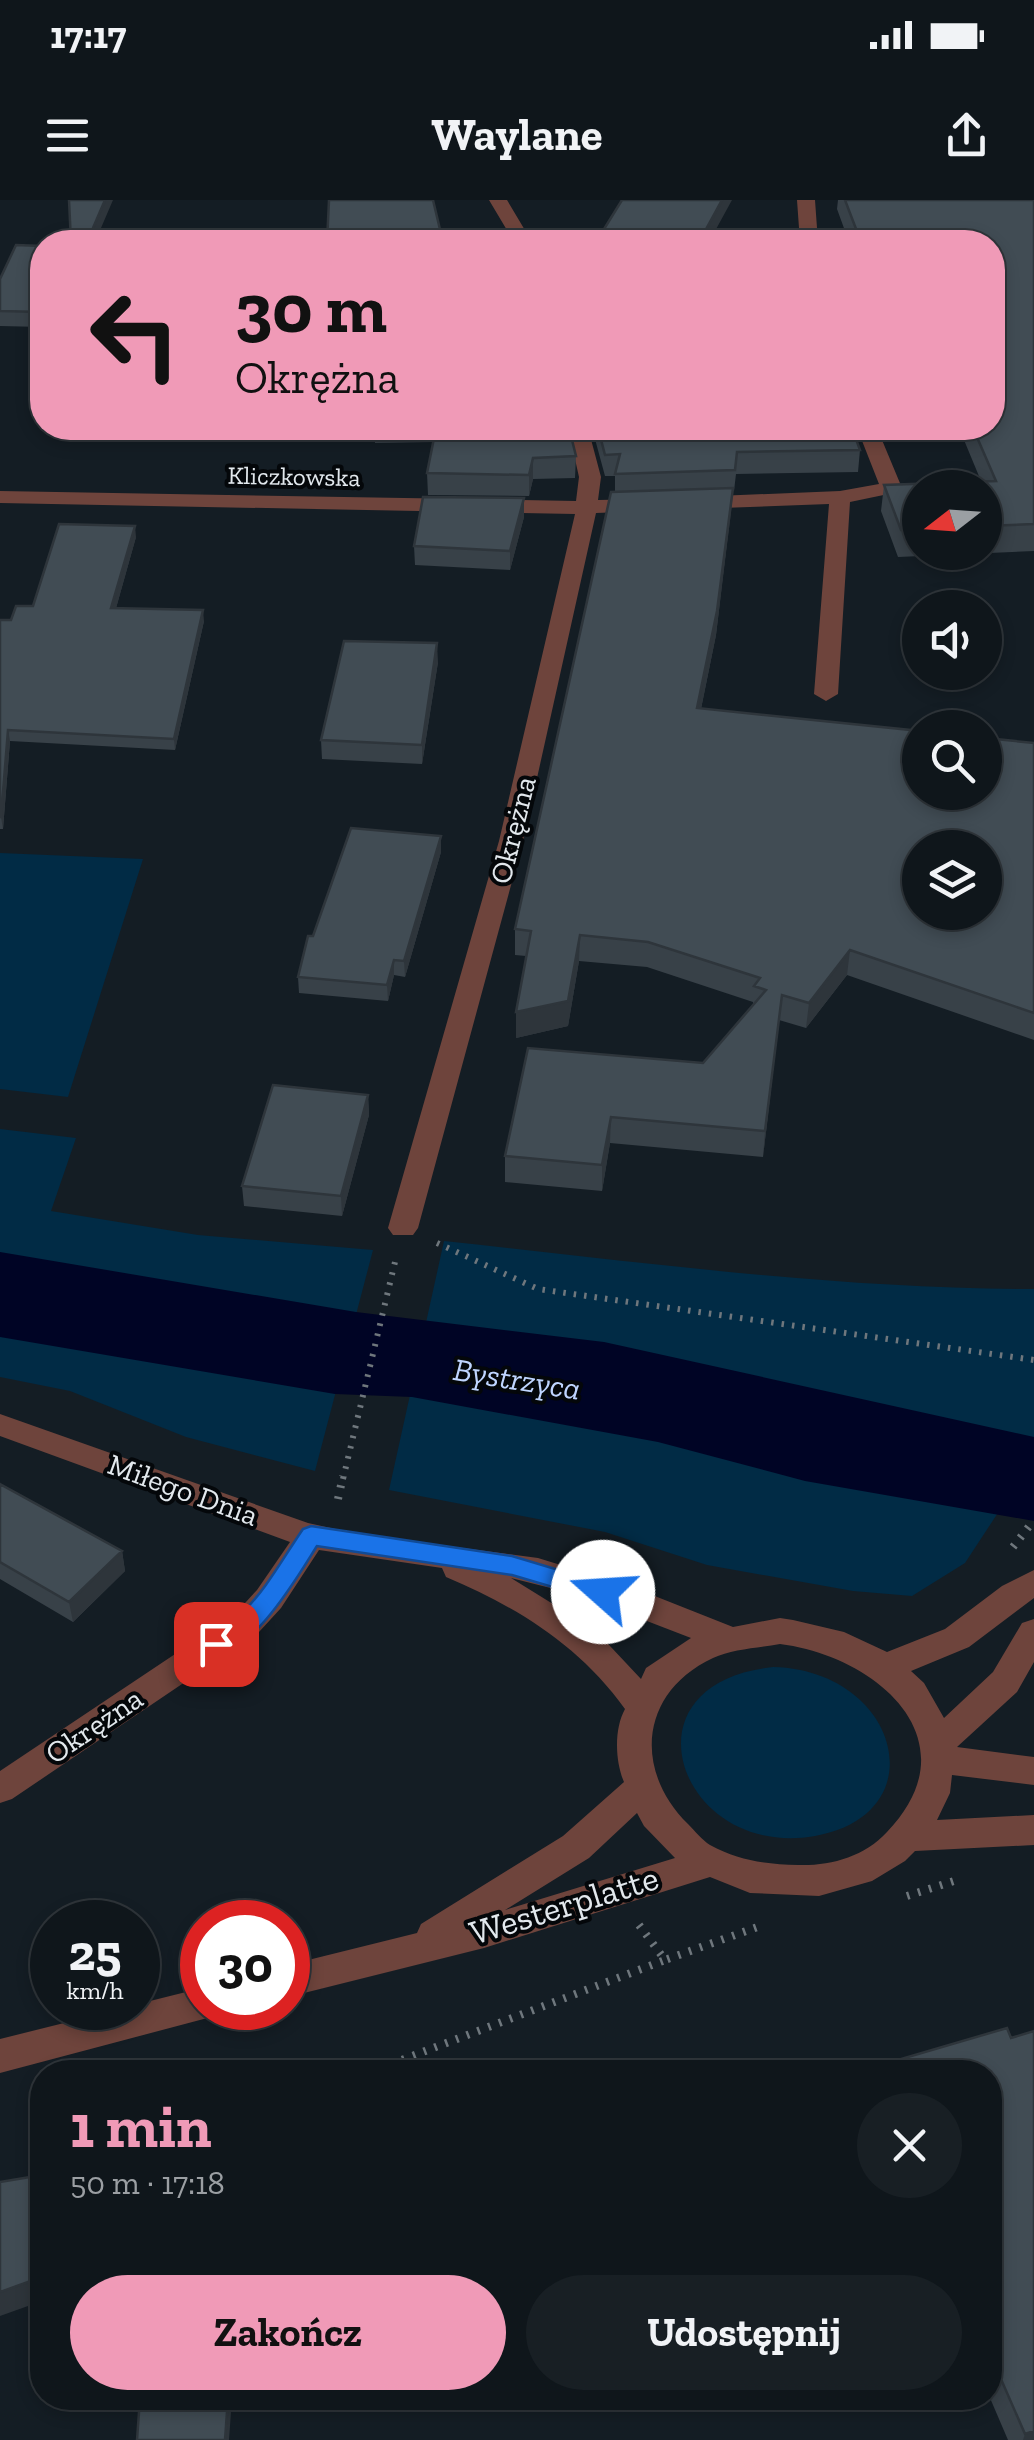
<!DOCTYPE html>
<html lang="pl">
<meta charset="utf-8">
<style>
:root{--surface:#0f161b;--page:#181f24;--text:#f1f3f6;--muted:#9b9fa3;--line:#2f353a;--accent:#f09ab7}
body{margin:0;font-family:"Zilla Slab",serif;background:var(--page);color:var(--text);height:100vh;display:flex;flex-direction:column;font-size:38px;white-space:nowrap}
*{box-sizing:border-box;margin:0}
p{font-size:32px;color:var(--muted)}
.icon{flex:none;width:55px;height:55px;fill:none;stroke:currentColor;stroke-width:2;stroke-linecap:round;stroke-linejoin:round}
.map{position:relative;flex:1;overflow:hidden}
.drawer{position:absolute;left:30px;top:1860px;width:972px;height:350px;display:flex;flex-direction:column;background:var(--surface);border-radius:40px;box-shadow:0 5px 15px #0003,0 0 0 2px var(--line)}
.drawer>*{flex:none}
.banner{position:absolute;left:30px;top:30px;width:975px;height:210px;border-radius:40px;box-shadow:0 5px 15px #0003,0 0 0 2px var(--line);background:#f09ab7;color:#111;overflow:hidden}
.needle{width:65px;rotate:253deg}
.buttons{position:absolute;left:902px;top:270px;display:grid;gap:20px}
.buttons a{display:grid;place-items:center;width:100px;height:100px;border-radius:50%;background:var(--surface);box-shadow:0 5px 15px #0003,0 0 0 2px var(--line);font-size:50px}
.speed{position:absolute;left:30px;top:1700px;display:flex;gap:20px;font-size:50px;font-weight:700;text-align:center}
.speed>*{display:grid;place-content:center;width:130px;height:130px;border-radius:50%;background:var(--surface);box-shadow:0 5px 15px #0003,0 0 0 2px var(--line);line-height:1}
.speed small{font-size:25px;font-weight:400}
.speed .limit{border:15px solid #d22;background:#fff;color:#111}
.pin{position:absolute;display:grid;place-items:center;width:85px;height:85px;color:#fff;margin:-42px;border-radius:20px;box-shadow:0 5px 15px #0006}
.me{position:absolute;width:110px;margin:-55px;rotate:289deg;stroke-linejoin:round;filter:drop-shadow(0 0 8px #0008)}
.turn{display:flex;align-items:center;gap:35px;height:210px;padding:0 40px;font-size:45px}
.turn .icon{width:130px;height:130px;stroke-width:2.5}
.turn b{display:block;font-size:70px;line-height:85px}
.round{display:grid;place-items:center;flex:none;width:105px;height:105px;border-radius:52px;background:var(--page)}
.summary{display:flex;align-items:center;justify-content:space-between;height:170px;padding:0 40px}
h1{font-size:60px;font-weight:700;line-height:75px;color:var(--accent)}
.cta{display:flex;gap:20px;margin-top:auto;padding:20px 40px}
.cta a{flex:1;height:115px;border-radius:60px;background:var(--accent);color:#111;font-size:40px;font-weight:700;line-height:115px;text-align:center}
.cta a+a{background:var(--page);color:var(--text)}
.status{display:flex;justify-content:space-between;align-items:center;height:70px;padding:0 50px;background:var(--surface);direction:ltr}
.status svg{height:28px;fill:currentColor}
header{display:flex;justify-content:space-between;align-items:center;height:130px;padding:0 40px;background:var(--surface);font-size:45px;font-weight:700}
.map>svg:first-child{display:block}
.green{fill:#012b45}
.water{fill:#000425}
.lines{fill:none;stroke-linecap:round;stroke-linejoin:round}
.path-far1{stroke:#6f777d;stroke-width:6;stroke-dasharray:2.5 8;stroke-linecap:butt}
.path{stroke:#6f777d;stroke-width:8;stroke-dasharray:2.5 9;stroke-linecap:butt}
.minor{fill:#6e443c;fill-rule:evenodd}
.wall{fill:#384148;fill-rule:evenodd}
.shaded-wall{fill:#2e353b}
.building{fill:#414c54;stroke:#2e353b;stroke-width:2.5;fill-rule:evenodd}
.route{fill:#1a73e8;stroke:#114b97;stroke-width:2.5}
.labels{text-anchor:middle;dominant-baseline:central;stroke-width:8;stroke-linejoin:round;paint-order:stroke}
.far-street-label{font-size:25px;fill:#e2e8ed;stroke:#04070a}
.street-label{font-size:30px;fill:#e2e8ed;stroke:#04070a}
.water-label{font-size:32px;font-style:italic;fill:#bfd5ff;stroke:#04070a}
.near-street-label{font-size:35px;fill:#e2e8ed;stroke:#04070a}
</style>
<div class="status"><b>17:17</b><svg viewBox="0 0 49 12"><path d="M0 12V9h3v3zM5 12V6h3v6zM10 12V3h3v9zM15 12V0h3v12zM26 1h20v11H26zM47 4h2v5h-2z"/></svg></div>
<header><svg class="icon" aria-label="menu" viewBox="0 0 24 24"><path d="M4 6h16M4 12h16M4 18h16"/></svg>Waylane<svg class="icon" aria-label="share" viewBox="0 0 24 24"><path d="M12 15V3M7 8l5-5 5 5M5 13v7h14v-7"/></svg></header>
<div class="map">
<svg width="1034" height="2240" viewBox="0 0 1034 2240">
<rect width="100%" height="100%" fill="#141d24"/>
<!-- green -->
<path class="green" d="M0 653 143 659 68 897 0 889Z
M0 929 76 938 51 1011 198 1035 373 1050 315 1271 186 1237 70 1191 0 1177Z
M444 1041C640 1062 837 1089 1034 1089V1258L965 1363 912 1396 853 1391 707 1365 605 1332 389 1290Z
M773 1467C899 1470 938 1614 815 1636 680 1660 616 1483 773 1467Z"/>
<!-- water -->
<path class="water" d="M0 1052 356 1112 604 1142 1034 1237V1321L805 1281 658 1242 412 1197 335 1194 0 1137Z"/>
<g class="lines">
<!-- path-far1 -->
<path class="path-far1" d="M437 1043 538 1089 1034 1160
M343 1279 395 1062"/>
<!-- path -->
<path class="path" d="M338 1299 343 1276
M1013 1347 1034 1320
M907 1696 957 1680
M639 1725 665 1760 763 1725
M370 1872 665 1760"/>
<!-- minor -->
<path class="minor" d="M489 0H507L532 42H514Z
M797 0H815L818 42H800Z
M568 228H588L601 277 598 300 647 299 658 305 647 311 596 313 523 641 418 1028 413 1035H393L388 1028 499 641 575 314 0 303V291L576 301 579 277Z
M857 228H877L902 288 898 292 850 302 838 494 826 501 814 494 829 304 693 309 682 303 693 297 840 291 879 284Z
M0 1214 308 1323 358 1334 538 1358 632 1387 733 1427 780 1418 793 1420 844 1432 887 1452 945 1429 1002 1386 1034 1370V1398L969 1447 911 1471 924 1483 944 1518 993 1472 1022 1423 1034 1419V1462L1017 1492 957 1547 1034 1557V1585L952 1575 950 1593 937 1620 1034 1615V1645L915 1651 905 1661 872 1681 819 1696 750 1693 710 1677 484 1748 288 1797V1765L417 1733 421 1724 563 1636 624 1582C615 1561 614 1529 625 1509 579 1445 517 1407 446 1377L442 1368 319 1350 281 1408 259 1432 12 1599 0 1603V1571L235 1414 257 1390 290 1342 0 1236ZM511 1378 582 1396 691 1438 646 1468 641 1479 595 1430ZM780 1444C876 1456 975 1540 887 1632 864 1657 830 1666 798 1665 766 1664 739 1661 710 1645 702 1640 695 1631 688 1624 633 1570 640 1492 713 1458 732 1449 759 1448 780 1444ZM637 1613 644 1626 675 1658 505 1710 589 1658Z
M202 1788V1808H219L215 1816 0 1873V1839L124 1808H138V1804Z"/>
</g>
<!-- wall -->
<path class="wall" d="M838 0H1034V351L898 357 881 311 884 285 981 281 959 228H992V42H849L837 9ZM920 288H985V352H920Z
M42 46V127L0 126V79Z
M374 228H569L576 256 575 278 533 279 529 296 428 295 427 273 433 242 375 243Z
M592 228H852L860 250 858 272 736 274 734 291H733L716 435 701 509 1034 543V840L847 775 806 828 779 820 763 957 610 943 602 991 505 982V956L703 863 753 805V802L647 767 579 761 568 826 516 838 526 756 515 755V729L615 292V276H605Z
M524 317 510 370 415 365 414 346Z
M136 337 116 408 204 421 175 550 10 541 3 629H0V420H11Z
M438 462 422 564 322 559 321 540Z
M441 636V652L405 777 394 775 388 801 299 793 298 777 313 736Z
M368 895 369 915 342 1016 244 1006 242 986Z
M0 1284 122 1351 125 1371 73 1422 0 1379Z
M1007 1828 1011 1838 1034 1831V2240H1008L990 2198V1872H886L899 1868 901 1859Z"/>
<!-- shaded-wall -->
<path class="shaded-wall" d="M105 0H113L95 42H87Z
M722 0H732L709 42H699Z
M533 258V279L529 296V275Z
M733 288 731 312 716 435 696 533 697 508Z
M524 298V317L510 370V351Z
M135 326 136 337 113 419 111 408Z
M203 410 204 421 175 550 174 539Z
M437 443 438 462 422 564V545Z
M8 530 10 541 3 629 1 617Z
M441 636V652L405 777 404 761Z
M580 735 579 761 568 826 516 838V812Z
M850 750 847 775 806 828 809 803Z
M394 760V775L388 801 387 785Z
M782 795 779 820 763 957 765 931Z
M368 895 369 915 342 1016 341 996Z
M611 917 610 943 602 991V965Z
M122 1351 125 1371 73 1422 69 1402Z
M42 2077V2101L0 2116V2092Z
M228 2198H232L229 2240H225Z
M1034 2231V2240H1023L1025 2234Z"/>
<!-- building -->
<path class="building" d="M69 0H105L87 42H71Z
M329 0H433L443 42H327Z
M622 0H722L699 42H559L557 36 601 34Z
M845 0H1034V324L985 326V288H920V329L901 330 884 285 996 281 973 228H992V42H861Z
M16 45 42 46V112L0 111V79Z
M436 228H569L576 256 533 258 529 275 427 273Z
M598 228H852L860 250 737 252 735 270 615 274 620 254 605 255Z
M733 288 717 411 697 508 920 531V592H985V538L1034 543V813L850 750 809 803 782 795 765 931 611 917 602 965 505 956 528 848 703 863 766 790 754 786 760 778 648 742 580 735 568 801 516 812 531 731 515 729 611 292ZM920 648H985V712H920Z
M423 297 524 298 510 351 414 346Z
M59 324 135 326 111 408 203 410 174 539 8 530 1 617H0V420H11L16 406H33Z
M344 441 437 443 422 545 321 540Z
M351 628 441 636 404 761 394 760 387 785 298 777 308 736H313Z
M273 885 368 895 341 996 242 986Z
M0 1284 122 1351 69 1402 0 1362Z
M1007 1828 1011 1838 1034 1831V2231L1025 2234 990 2154V1872H886L905 1867 901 1859Z
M42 1975V2077L0 2092V1982Z
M140 2198H228L225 2240H137Z"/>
<!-- route -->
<path class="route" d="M311 1326 512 1356 612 1386 615 1392 612 1399 603 1402 512 1375 317 1346C299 1374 248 1464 208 1451L204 1444C211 1429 229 1425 241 1414 266 1390 283 1358 303 1329Z"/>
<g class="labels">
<!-- far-street labels -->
<g class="far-street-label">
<text transform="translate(294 276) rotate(1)">Kliczkowska</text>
</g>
<!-- street labels -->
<g class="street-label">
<text transform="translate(513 630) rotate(-76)">Okrężna</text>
<text transform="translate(183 1290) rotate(20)">Miłego Dnia</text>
<text transform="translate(94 1526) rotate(-34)">Okrężna</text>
</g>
<!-- water labels -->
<g class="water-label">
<text transform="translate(517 1179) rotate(9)">Bystrzyca</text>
</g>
<!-- near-street labels -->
<g class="near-street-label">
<text transform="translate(564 1705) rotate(-17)">Westerplatte</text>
</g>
</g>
</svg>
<div class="buttons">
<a><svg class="needle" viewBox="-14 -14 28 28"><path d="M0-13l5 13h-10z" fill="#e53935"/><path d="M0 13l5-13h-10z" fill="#9b9fa3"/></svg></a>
<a><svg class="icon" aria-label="sound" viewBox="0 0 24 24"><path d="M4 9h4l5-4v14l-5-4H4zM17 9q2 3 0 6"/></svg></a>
<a><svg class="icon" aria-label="search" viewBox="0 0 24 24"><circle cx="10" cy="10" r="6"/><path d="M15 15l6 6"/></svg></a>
<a><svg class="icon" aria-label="layers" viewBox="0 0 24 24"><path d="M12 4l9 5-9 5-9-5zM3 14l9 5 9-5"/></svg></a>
</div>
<div class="speed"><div>25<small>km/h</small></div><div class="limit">30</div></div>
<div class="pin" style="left:216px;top:1444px;background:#d93025"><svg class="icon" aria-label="arrive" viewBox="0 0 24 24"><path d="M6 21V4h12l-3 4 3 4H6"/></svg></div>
<svg class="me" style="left:603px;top:1392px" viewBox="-20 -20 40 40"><circle r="19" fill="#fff"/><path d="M0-13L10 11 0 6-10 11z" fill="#1a73e8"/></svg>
<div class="banner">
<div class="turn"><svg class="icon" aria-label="left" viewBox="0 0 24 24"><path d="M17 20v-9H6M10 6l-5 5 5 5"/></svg><div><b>30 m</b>Okrężna</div></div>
</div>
<section class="drawer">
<div class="summary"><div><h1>1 min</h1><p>50 m · 17:18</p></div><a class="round"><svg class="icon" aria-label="close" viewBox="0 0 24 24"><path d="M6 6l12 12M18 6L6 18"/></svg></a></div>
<div class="cta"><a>Zakończ</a><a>Udostępnij</a></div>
</section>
</div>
